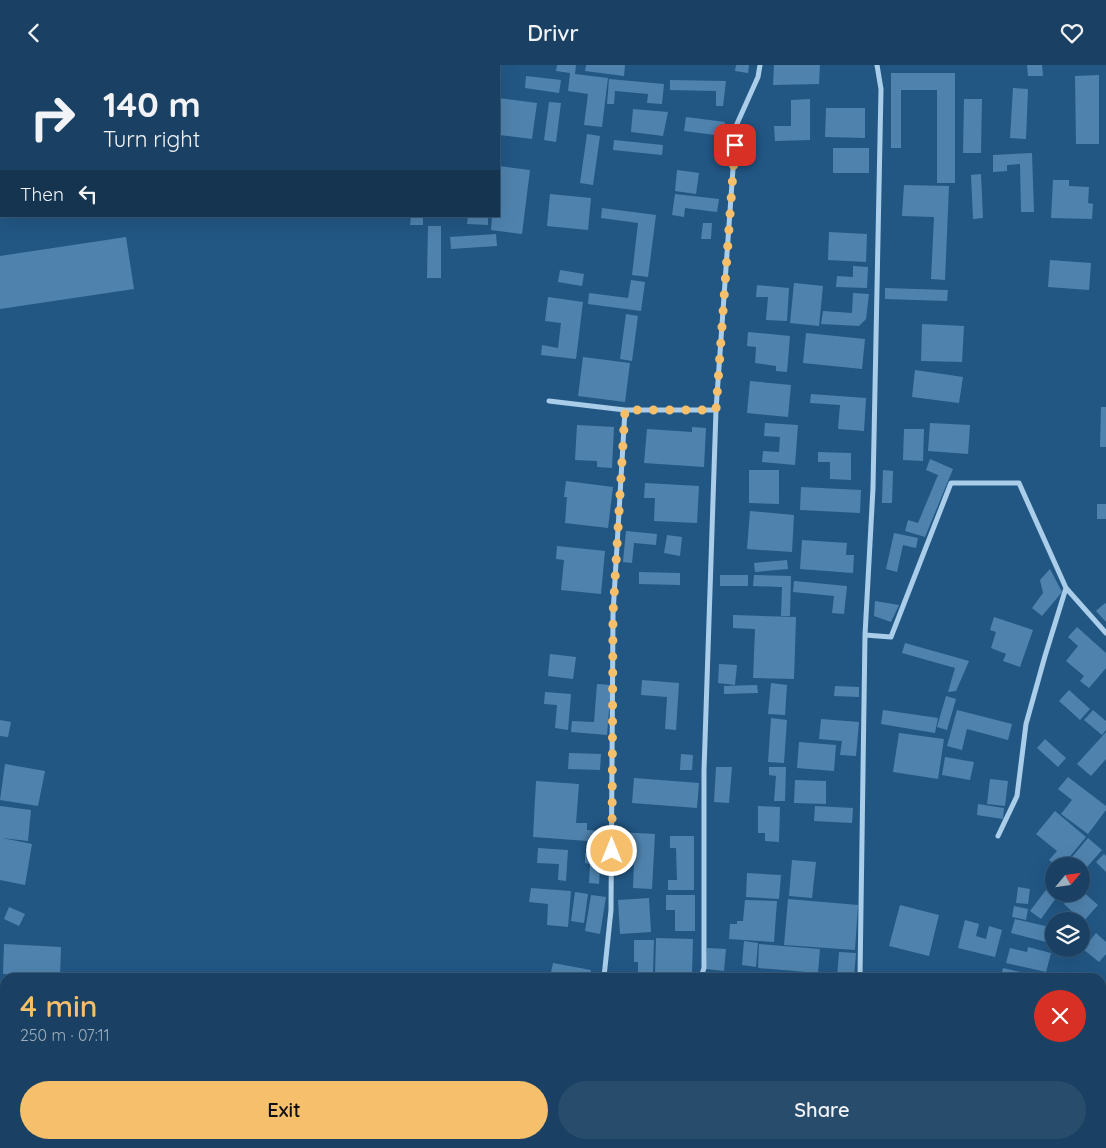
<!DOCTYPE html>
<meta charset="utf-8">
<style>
:root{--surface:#1a4163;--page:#274c6c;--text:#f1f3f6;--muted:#9fafbe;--line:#385a78;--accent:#f5bf6c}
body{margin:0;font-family:Quicksand,sans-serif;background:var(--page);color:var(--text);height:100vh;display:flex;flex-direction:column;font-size:19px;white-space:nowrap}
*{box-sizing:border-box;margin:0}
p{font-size:16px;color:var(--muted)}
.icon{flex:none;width:28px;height:28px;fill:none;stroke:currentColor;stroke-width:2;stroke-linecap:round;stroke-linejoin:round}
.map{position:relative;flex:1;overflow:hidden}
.panel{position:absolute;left:0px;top:908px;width:1106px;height:176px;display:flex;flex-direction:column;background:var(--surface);border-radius:15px 15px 0 0;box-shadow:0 5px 20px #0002,0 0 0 1px var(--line)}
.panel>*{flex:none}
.hud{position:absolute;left:0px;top:0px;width:500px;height:152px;box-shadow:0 5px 20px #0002,0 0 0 1px var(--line);background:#1a4163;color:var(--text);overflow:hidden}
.needle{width:32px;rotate:61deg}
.fabs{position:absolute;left:1045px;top:792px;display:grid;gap:10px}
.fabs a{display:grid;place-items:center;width:45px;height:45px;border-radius:50%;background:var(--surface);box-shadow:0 5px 20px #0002,0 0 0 1px var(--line);font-size:25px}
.pin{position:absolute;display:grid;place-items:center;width:42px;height:42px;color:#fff;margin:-21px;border-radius:10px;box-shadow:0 2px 8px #0006}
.me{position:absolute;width:55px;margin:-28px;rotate:0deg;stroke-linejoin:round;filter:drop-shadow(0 0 4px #0008)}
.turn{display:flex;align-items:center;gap:18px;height:105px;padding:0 20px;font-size:22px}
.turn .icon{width:65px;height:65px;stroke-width:2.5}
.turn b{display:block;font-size:35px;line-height:42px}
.then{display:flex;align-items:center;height:48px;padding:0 20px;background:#0003;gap:10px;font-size:19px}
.round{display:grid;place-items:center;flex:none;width:52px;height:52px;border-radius:26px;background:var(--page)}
.overview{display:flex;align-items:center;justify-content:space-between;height:85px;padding:0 20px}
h1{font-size:30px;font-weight:600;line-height:38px;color:var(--accent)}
.cta{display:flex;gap:10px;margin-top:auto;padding:10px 20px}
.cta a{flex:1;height:58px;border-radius:30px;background:var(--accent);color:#111;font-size:20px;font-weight:600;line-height:58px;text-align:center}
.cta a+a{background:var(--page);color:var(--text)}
header{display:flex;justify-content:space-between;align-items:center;height:65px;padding:0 20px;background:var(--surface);font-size:22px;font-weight:600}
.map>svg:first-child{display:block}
.building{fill:#4f83ae}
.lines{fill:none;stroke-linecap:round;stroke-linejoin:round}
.minor{stroke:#aacde9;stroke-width:5}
.route{stroke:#f5bf6c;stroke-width:9;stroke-dasharray:0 16.2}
</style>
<header><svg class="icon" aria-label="back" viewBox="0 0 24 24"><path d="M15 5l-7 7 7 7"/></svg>Drivr<svg class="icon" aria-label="heart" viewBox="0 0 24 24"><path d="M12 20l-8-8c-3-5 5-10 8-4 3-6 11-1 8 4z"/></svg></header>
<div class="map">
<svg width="1106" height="1083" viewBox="0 0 1106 1083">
<rect width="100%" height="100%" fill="#225784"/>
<!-- building -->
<path class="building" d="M557 0H576L575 9 608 13 602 62 584 60 588 29 568 26 570 8 556 6Z
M586 0H625L624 11 585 6Z
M736 0H749L748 8 735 6Z
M774 0H820L819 19 773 20Z
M1027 0H1042L1043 11H1028Z
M891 8H955V118H937V25H901V83H891Z
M1099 10V79H1076L1075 11Z
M526 11 561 15 559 28 525 23Z
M609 14 664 19 662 39 647 38 648 29 615 26 614 39H607Z
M670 15 726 16 723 41H716V26L670 25Z
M1013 23 1028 24 1026 74 1010 73Z
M499 33 537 38 532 74 499 70Z
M810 34V75L775 76 774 61H791V35Z
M964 34H982L981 88H963Z
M549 37 561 38 556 77 544 75Z
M826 43H865V73L825 72Z
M633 44 668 47 663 71 631 67Z
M686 52 725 57 723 71 684 66Z
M587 69 600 71 593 120 580 118Z
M614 75 663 80 662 90 613 85Z
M833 83H869V108H833Z
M1032 88 1034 147H1021L1020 99 1007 100V106L993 107V90Z
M499 101 530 105 522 169 491 165 492 151H499Z
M677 105 699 108 696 129 675 126Z
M981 109 983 153 973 154 971 110Z
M1053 115H1069V121L1089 122 1088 138 1093 139 1092 154 1051 153Z
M904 120 949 121 945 215 931 214 934 152 902 151Z
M550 129 591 133 588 165 547 161Z
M675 129 719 134 717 147 685 143 684 152 672 150Z
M602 143 656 150 648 212 632 210 638 158 601 153Z
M411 151H423V160H410Z
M468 151H488V160L467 159Z
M703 158H712L711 174H701Z
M428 161H441V213H427Z
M829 167 867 169 866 197 828 195Z
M496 169 497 181 451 184 450 172Z
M126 172 134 224 0 244V191Z
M1050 195 1091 198 1089 225 1048 222Z
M853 201 868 202 867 223 836 222 837 211 853 212Z
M560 205 584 209 582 221 558 217Z
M631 215 645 217 641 246 588 239 589 228 628 233Z
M794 218 823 221 819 261 790 258Z
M757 220 789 223 787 256 766 255 768 232H756Z
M885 223 948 225 947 236 885 234Z
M853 228 869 229 866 254 859 261 821 259 823 246 852 248Z
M548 232 583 237 576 294 541 290 542 280 558 283 561 258 545 256Z
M626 249 638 251 632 296 620 294Z
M922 259 964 261 962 297 921 296Z
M748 267 790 271 787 307 776 306V301L755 298 756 282 747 281Z
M806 268 865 274 862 304 803 298Z
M583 292 630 298 625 337 578 331Z
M915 305 963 312 959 338 912 332Z
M750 316 791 320 788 352 747 348Z
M811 329 866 333 864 366 838 364 840 340 810 338Z
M1101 342H1106V382H1100Z
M765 358 798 360 795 400 762 397 763 386 779 387 780 372 764 371Z
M930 358 970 360 968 389 928 386Z
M577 360 614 362 612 403 597 402V396L575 395Z
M692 362 706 363 704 402 644 398 647 364 692 367Z
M904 364H924L923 396 903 395Z
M818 387 851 388V415L830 414V397H818Z
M930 394 953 404 925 472 905 466 908 455 918 458 938 410 926 405Z
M749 405H779V439L749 438Z
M883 405 893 406 892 438H882Z
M566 416 613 422 608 463 565 458 567 432H564Z
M645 418 699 421 697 458 654 456 655 433H644Z
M801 422 861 425 860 448 800 445Z
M1097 439H1106V454H1097Z
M750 446 794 450 792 487 747 484Z
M626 466 657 469 656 480 634 478 632 498 623 497Z
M894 468 918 473 916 483 903 480 897 507 886 504Z
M667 470 682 472 680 491 664 488Z
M802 475 847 478 846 490H854L853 508 800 504Z
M557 481 605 486 601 529 561 525 564 495 556 494Z
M787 495 788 504 755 507 754 498Z
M1050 504 1062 527 1042 551 1032 543 1043 528 1040 515Z
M639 507 680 508V520L639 519Z
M720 510H748V521H720Z
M754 510 791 511 790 551H781L782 522 753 521Z
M794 516 847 521 844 549 832 548 834 531 793 527Z
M875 536 899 540 891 557 874 551Z
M1105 538 1106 539V557L1096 546Z
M733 550 796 552 794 614 753 613 755 564 733 563Z
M994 552 1033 565 1020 602 1003 596 1006 589 991 583 996 567 990 565Z
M1077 562 1106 588V603L1089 623 1080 616 1084 611 1066 596 1078 581 1068 572Z
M905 578 969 596 956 626 948 627 955 603 902 588Z
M550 589 576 592 573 614 548 611Z
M719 599 737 600 735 620 718 618Z
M642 615 679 618 676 665 665 664 667 632 641 630Z
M771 618 787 620 785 650 768 649Z
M597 619 611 620 607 670 571 667 572 656 594 657Z
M757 620 758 628 724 629V621Z
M835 621 859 622V632L834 631Z
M1069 625 1090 644 1080 655 1059 636Z
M545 627 571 629 568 665 555 663 557 640 544 639Z
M946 631 956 634 947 665 937 662Z
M883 645 938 653 935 668 881 659Z
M957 645 1012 659 1008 675 967 664 962 685 947 681Z
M1093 645 1106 656V665L1102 670 1084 655Z
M771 653 787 655 784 698 768 697Z
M821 654 859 657 856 691 840 690 842 676 819 674Z
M0 655 11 657 8 672 0 671Z
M1106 667V694L1091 711 1077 699Z
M899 668 944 674 938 714 893 707Z
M1045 674 1066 693 1058 702 1037 683Z
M799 677 836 680 834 706 797 703Z
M569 688 601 689 600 705 568 704Z
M681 689 693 690 692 705H680Z
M945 692 974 697 970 715 942 710Z
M5 699 45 706 38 741 0 735Z
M716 702H732L729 738 714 737Z
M769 702H786L785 736H774L776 711 769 710Z
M1068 712 1106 741V745L1088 769 1061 749 1072 735 1058 724Z
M634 713 699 718 697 743 632 738Z
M990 714 1008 716 1005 741 987 739Z
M795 715 826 716V739L794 738Z
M536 716 579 719 576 758H587V765L602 766 601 777 533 772Z
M978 739 1004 743 1003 754 977 750Z
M0 741 31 745 28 776 2 773 32 779 25 820 0 815Z
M758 741 780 742 779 777 765 776V768H758Z
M815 741 853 743 852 758 814 756Z
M1055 746 1086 772 1062 801H1057L1049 795 1057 786 1036 769Z
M618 767 655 769 652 824 633 823 634 797 617 796Z
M670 771H694V825H668V815H677L676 783H670Z
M1088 773 1102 785 1081 809V801H1069L1066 799Z
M538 783 568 785 566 816 558 815 559 799 537 798Z
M585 788 601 789 599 819 589 818 590 799 585 798Z
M1104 789 1106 791V807L1096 797Z
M792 795 816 797 812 833 789 831Z
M747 808 781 810 779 834 746 832Z
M1018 822 1030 824 1028 839 1016 838Z
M531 823 571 826 568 862 547 860 548 839 529 837Z
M1046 825 1056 833 1041 854 1030 846Z
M1081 825 1098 840 1083 857 1064 839 1067 835 1060 829H1081Z
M575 827 588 829 584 858 571 856Z
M591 830 606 832 600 869 585 866Z
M666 830H695V866H675V845H666Z
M649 833 651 867 620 869 618 835Z
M788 834 858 840 855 885 784 880Z
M745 835 777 836 774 877 729 874 730 859H737V856H743Z
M900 840 939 850 929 891 889 881Z
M1014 841 1028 844 1026 855 1012 852Z
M9 842 25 849 19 861 4 854Z
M1015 854 1054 863V879L1011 868Z
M965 855 979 859 976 871 986 874 989 861 1002 865 995 892 958 883Z
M1096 868 1106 877V889L1099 897 1083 884Z
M656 873 693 874 692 909 655 908Z
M634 875H654L653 910H638V897H634Z
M744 876 758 878 756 902 742 900Z
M4 879 61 882 60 912 3 909Z
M759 879 820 884 818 908 758 903Z
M1028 882 1051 888 1046 907 1006 898 1010 883 1027 887Z
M707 883 726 884 724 906 706 904Z
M839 887 856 888 854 912H837Z
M553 898 591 905 590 912H550Z
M1003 903 1041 912H1001Z
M1106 945V969L1101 966V955Z
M0 1067 5 1068V1079H33V1083H0Z
M70 1079H92L106 1082 69 1083Z
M355 1079 393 1080V1083H354Z
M428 1079 427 1083H396L397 1080Z
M601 1079H654L652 1083H602Z
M725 1079H740L738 1083H723Z
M834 1079H872L871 1083H833Z
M953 1079H996L995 1083H952Z"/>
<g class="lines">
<!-- minor -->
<path class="minor" d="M277 1V0
M549 336 625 345H716
M865 570 891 572 951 418H1019L1066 523 1106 568
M998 771 1017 731 1026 659 1045 591 1066 523
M604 912 611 845 613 549 625 345
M701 912 704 903V706L716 345 736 61 758 12 760 0
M860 912 865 570 873 423 881 24 877 0
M0 1061H5
M125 1079 134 1083
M662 1083 665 1079
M825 1083 826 1079"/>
</g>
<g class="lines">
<!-- route -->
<path class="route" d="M612 786 613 549 625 345H716L735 80"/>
</g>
</svg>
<div class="fabs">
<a><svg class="needle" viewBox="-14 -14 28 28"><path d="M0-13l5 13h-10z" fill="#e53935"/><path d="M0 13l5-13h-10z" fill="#9fafbe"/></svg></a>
<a><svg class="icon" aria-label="layers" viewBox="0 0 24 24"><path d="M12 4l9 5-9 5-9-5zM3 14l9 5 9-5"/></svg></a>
</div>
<div class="pin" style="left:735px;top:80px;background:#d93025"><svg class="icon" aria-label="arrive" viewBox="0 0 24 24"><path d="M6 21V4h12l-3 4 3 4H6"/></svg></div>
<svg class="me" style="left:612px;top:786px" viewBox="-20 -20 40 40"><circle r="17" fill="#f5bf6c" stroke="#fff" stroke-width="3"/><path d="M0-11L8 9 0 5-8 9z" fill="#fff"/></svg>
<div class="hud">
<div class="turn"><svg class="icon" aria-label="right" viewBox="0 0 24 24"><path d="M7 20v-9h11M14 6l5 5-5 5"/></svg><div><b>140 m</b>Turn right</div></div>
<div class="then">Then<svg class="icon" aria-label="left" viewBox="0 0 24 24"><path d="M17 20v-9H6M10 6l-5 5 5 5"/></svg></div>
</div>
<section class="panel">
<div class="overview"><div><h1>4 min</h1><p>250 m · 07:11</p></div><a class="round" style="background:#d93025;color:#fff"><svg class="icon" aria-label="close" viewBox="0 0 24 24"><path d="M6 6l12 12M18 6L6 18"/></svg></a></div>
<div class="cta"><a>Exit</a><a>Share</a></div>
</section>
</div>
